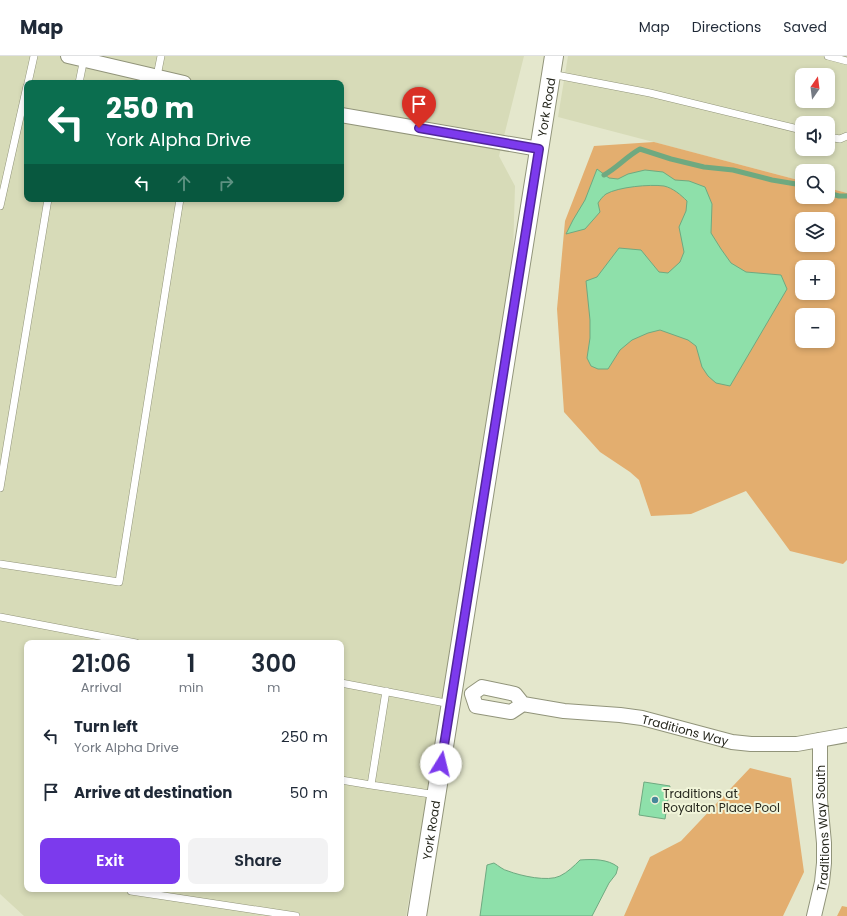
<!DOCTYPE html>
<meta charset="utf-8">
<style>
:root{--surface:#fff;--page:#f2f2f3;--text:#1f2937;--muted:#747a83;--line:#e0e1e3;--accent:#7c3aed}
body{margin:0;font-family:Poppins,sans-serif;background:var(--page);color:var(--text);height:100vh;display:flex;flex-direction:column;font-size:15px;white-space:nowrap}
*{box-sizing:border-box;margin:0}
p{font-size:13px;color:var(--muted)}
.icon{flex:none;width:22px;height:22px;fill:none;stroke:currentColor;stroke-width:2;stroke-linecap:round;stroke-linejoin:round}
.map{position:relative;flex:1;overflow:hidden}
.details{position:absolute;left:24px;top:584px;width:320px;height:252px;display:flex;flex-direction:column;background:var(--surface);border-radius:8px;box-shadow:0 2px 6px #0003}
.details>*{flex:none}
.guide{position:absolute;left:24px;top:24px;width:320px;height:122px;border-radius:8px;box-shadow:0 2px 6px #0003;background:#0b6e4f;color:#fff;overflow:hidden}
.needle{width:26px;rotate:14deg}
.buttons{position:absolute;left:795px;top:12px;display:grid;gap:8px}
.buttons a{display:grid;place-items:center;width:40px;height:40px;border-radius:8px;background:var(--surface);box-shadow:0 2px 6px #0003;font-size:20px}
.pin{position:absolute;display:grid;place-items:center;width:34px;height:34px;color:#fff;margin:-41px -17px;border-radius:50% 50% 50% 0;rotate:-45deg;box-shadow:0 0 4px #0007}
.pin .icon{rotate:45deg}
.me{position:absolute;width:44px;margin:-22px;rotate:9deg;stroke-linejoin:round;filter:drop-shadow(0 0 3px #0008)}
.turn{display:flex;align-items:center;gap:14px;height:84px;padding:0 16px;font-size:18px}
.turn .icon{width:52px;height:52px;stroke-width:2.5}
.turn b{display:block;font-size:28px;line-height:34px}
.lanes{display:flex;align-items:center;height:38px;padding:0 16px;background:#0003;justify-content:center;gap:20px;direction:ltr}
.lanes .off{opacity:.35}
.eta{display:flex;justify-content:space-evenly;align-items:center;height:68px;text-align:center}
.eta b{font-size:24px;font-weight:600;line-height:28px}
.primary-button{display:flex;gap:8px;margin-top:auto;padding:8px 16px}
.primary-button a{flex:1;height:46px;border-radius:8px;background:var(--accent);color:#fff;font-size:16px;font-weight:600;line-height:46px;text-align:center}
.primary-button a+a{background:var(--page);color:var(--text)}
ul{padding:0;list-style:none}
li{display:flex;align-items:center;gap:12px;height:56px;padding:0 16px}
li div{flex:1}
li b{display:block;font-size:15px}
li em{font-style:normal}
header{display:flex;align-items:center;gap:24px;box-sizing:border-box;height:56px;padding:0 20px;background:var(--surface);border-bottom:1px solid var(--line)}
header strong{font-size:19px}
nav{display:flex;gap:22px;margin-inline-start:auto;font-size:14px}
.map>svg:first-child{display:block}
.built{fill:#d7dbb8;fill-rule:evenodd}
.green{fill:#e3ae6f;fill-rule:evenodd}
.water{fill:#8ee0aa;stroke:#6fa980}
.lines{fill:none;stroke-linecap:round;stroke-linejoin:round}
.stream{stroke:#6fa980;stroke-width:5}
.service-casing{stroke:#91947a;stroke-width:8}
.minor-casing{stroke:#91947a;stroke-width:16}
.tertiary-casing{stroke:#91947a;stroke-width:20}
.service{stroke:#fff;stroke-width:7}
.minor{stroke:#fff;stroke-width:14}
.tertiary{stroke:#fff;stroke-width:18}
.route-casing{stroke:#51269a;stroke-width:10}
.route{stroke:#7c3aed;stroke-width:7}
.poi-dot{fill:#47889a;stroke:#f1f5d9;stroke-width:1.5}
.labels{text-anchor:middle;dominant-baseline:central;stroke-width:4;stroke-linejoin:round;paint-order:stroke}
.street-label{font-size:12px;fill:#27281e;stroke:#f1f5d9}
.poi-label{font-size:12px;fill:#27281e;stroke:#f1f5d9;text-anchor:start}
</style>
<header>
<strong>Map</strong>
<nav><a>Map</a><a>Directions</a><a>Saved</a></nav>
</header>
<div class="map">
<svg width="847" height="860" viewBox="0 0 847 860">
<rect width="100%" height="100%" fill="#e4e7cc"/>
<!-- built -->
<path class="built" d="M0 0H524L499 100 515 130 513 198 478 416 445 635 406 860H24L0 838ZM27 27H341V143H27ZM27 587H341V833H27Z
M568 0H847V137L828 132V115H802V125L558 61ZM802 19H828V45H802ZM802 67H828V93H802Z"/>
<!-- green -->
<path class="green" d="M654 86 802 125V141H828V132L847 137V504L843 508 790 495 746 435 691 458 651 460 639 424 630 416 600 396 564 356 557 253 565 165 594 90ZM802 163H828V189H802ZM802 211H828V237H802ZM802 259H828V285H802Z
M750 712 791 722 804 816 783 860H624L650 801 681 785Z
M842 850 847 851V860H837Z"/>
<!-- water -->
<path class="water" d="M597 113 609 122 618 123 628 118 645 114 663 116 675 124 689 125 705 131 712 148 711 177 721 193 731 207 746 216 781 219 787 233 730 330 716 327 708 320 702 311 696 290 688 284 660 274 648 277 632 284 620 294 608 313H598L591 310 587 302 590 282V264L586 225 597 221 619 192 641 194 659 216 668 217 680 206 684 196 679 171 686 155 687 145C681 139 673 132 664 130 650 128 618 131 606 138 603 140 600 144 598 147L600 156 585 173 566 178 573 164 585 144Z
M644 726 670 730 665 763 639 759Z
M580 804C593 803 608 803 618 811L616 818 609 827 592 860H480L487 809 494 807C499 810 503 814 508 815 521 820 548 826 560 820 568 816 574 810 580 804Z"/>
<g class="lines">
<!-- stream -->
<path class="stream" d="M604 119C617 112 627 100 640 93L671 103 704 111 733 114 772 124 802 129
M828 137 839 140H847"/>
<!-- service casing -->
<g class="service-casing">
<path id="service" d="M828 0 847 5
M551 18 650 37 802 74
M157 20 161 0
M28 27 34 0
M79 27 84 2
M828 81 840 83 847 80
M0 150 27 30
M0 432 48 143
M0 508 119 526 180 143
M0 561 136 587
M341 627 451 648
M386 635 371 729 437 739
M341 724 371 729
M131 835 296 860"/>
</g>
<!-- minor casing -->
<g class="minor-casing">
<g id="minor">
<path d="M68 0 184 27"/>
<path d="M341 59 539 93"/>
<path id="s1" d="M523 648 515 638 482 631 472 638 476 650 511 656 523 648 564 655 620 659 642 662 732 686 751 688H797L847 679"/>
<path id="s2" d="M814 860 822 826 824 807V787L820 744V684"/>
</g>
</g>
<!-- tertiary casing -->
<g class="tertiary-casing">
<g id="tertiary">
<path id="s3" d="M417 860 554 0"/>
</g>
</g>
<!-- service -->
<use href="#service" class="service"/>
<!-- minor -->
<use href="#minor" class="minor"/>
<!-- tertiary -->
<use href="#tertiary" class="tertiary"/>
</g>
<g class="lines">
<!-- route casing -->
<g class="route-casing">
<path id="route" d="M419 72 539 93 441 708"/>
</g>
<!-- route -->
<use href="#route" class="route"/>
</g>
<!-- markers -->
<circle class="poi-dot" cx="655" cy="744" r="4"/>
<g class="labels">
<!-- street labels -->
<g class="street-label">
<text stroke="none"><textPath href="#s3" startOffset="819">York Road</textPath></text>
<text stroke="none"><textPath href="#s1" startOffset="286">Traditions Way</textPath></text>
<text stroke="none"><textPath href="#s2" startOffset="89">Traditions Way South</textPath></text>
<text stroke="none"><textPath href="#s3" startOffset="87">York Road</textPath></text>
</g>
<!-- poi labels -->
<g class="poi-label">
<text x="663" y="737">Traditions at<tspan x="663" dy="14">Royalton Place Pool</tspan></text>
</g>
</g>
</svg>
<div class="buttons">
<a><svg class="needle" viewBox="-14 -14 28 28"><path d="M0-13l5 13h-10z" fill="#e53935"/><path d="M0 13l5-13h-10z" fill="#747a83"/></svg></a>
<a><svg class="icon" aria-label="sound" viewBox="0 0 24 24"><path d="M4 9h4l5-4v14l-5-4H4zM17 9q2 3 0 6"/></svg></a>
<a><svg class="icon" aria-label="search" viewBox="0 0 24 24"><circle cx="10" cy="10" r="6"/><path d="M15 15l6 6"/></svg></a>
<a><svg class="icon" aria-label="layers" viewBox="0 0 24 24"><path d="M12 4l9 5-9 5-9-5zM3 14l9 5 9-5"/></svg></a>
<a>+</a>
<a>−</a>
</div>
<div class="pin" style="left:419px;top:72px;background:#d93025"><svg class="icon" aria-label="arrive" viewBox="0 0 24 24"><path d="M6 21V4h12l-3 4 3 4H6"/></svg></div>
<svg class="me" style="left:441px;top:708px" viewBox="-20 -20 40 40"><circle r="19" fill="#fff"/><path d="M0-13L10 11 0 6-10 11z" fill="#7c3aed"/></svg>
<div class="guide">
<div class="turn"><svg class="icon" aria-label="left" viewBox="0 0 24 24"><path d="M17 20v-9H6M10 6l-5 5 5 5"/></svg><div><b>250 m</b>York Alpha Drive</div></div>
<div class="lanes"><svg class="icon" aria-label="left" viewBox="0 0 24 24"><path d="M17 20v-9H6M10 6l-5 5 5 5"/></svg><svg class="icon off" aria-label="ahead" viewBox="0 0 24 24"><path d="M12 20V5M6 11l6-6 6 6"/></svg><svg class="icon off" aria-label="right" viewBox="0 0 24 24"><path d="M7 20v-9h11M14 6l5 5-5 5"/></svg></div>
</div>
<section class="details">
<div class="eta">
<div><b>21:06</b><p>Arrival</p></div>
<div><b>1</b><p>min</p></div>
<div><b>300</b><p>m</p></div>
</div>
<ul>
<li><svg class="icon" aria-label="left" viewBox="0 0 24 24"><path d="M17 20v-9H6M10 6l-5 5 5 5"/></svg><div><b>Turn left</b><p>York Alpha Drive</p></div><em>250 m</em></li>
<li><svg class="icon" aria-label="arrive" viewBox="0 0 24 24"><path d="M6 21V4h12l-3 4 3 4H6"/></svg><div><b>Arrive at destination</b></div><em>50 m</em></li>
</ul>
<div class="primary-button"><a>Exit</a><a>Share</a></div>
</section>
</div>
